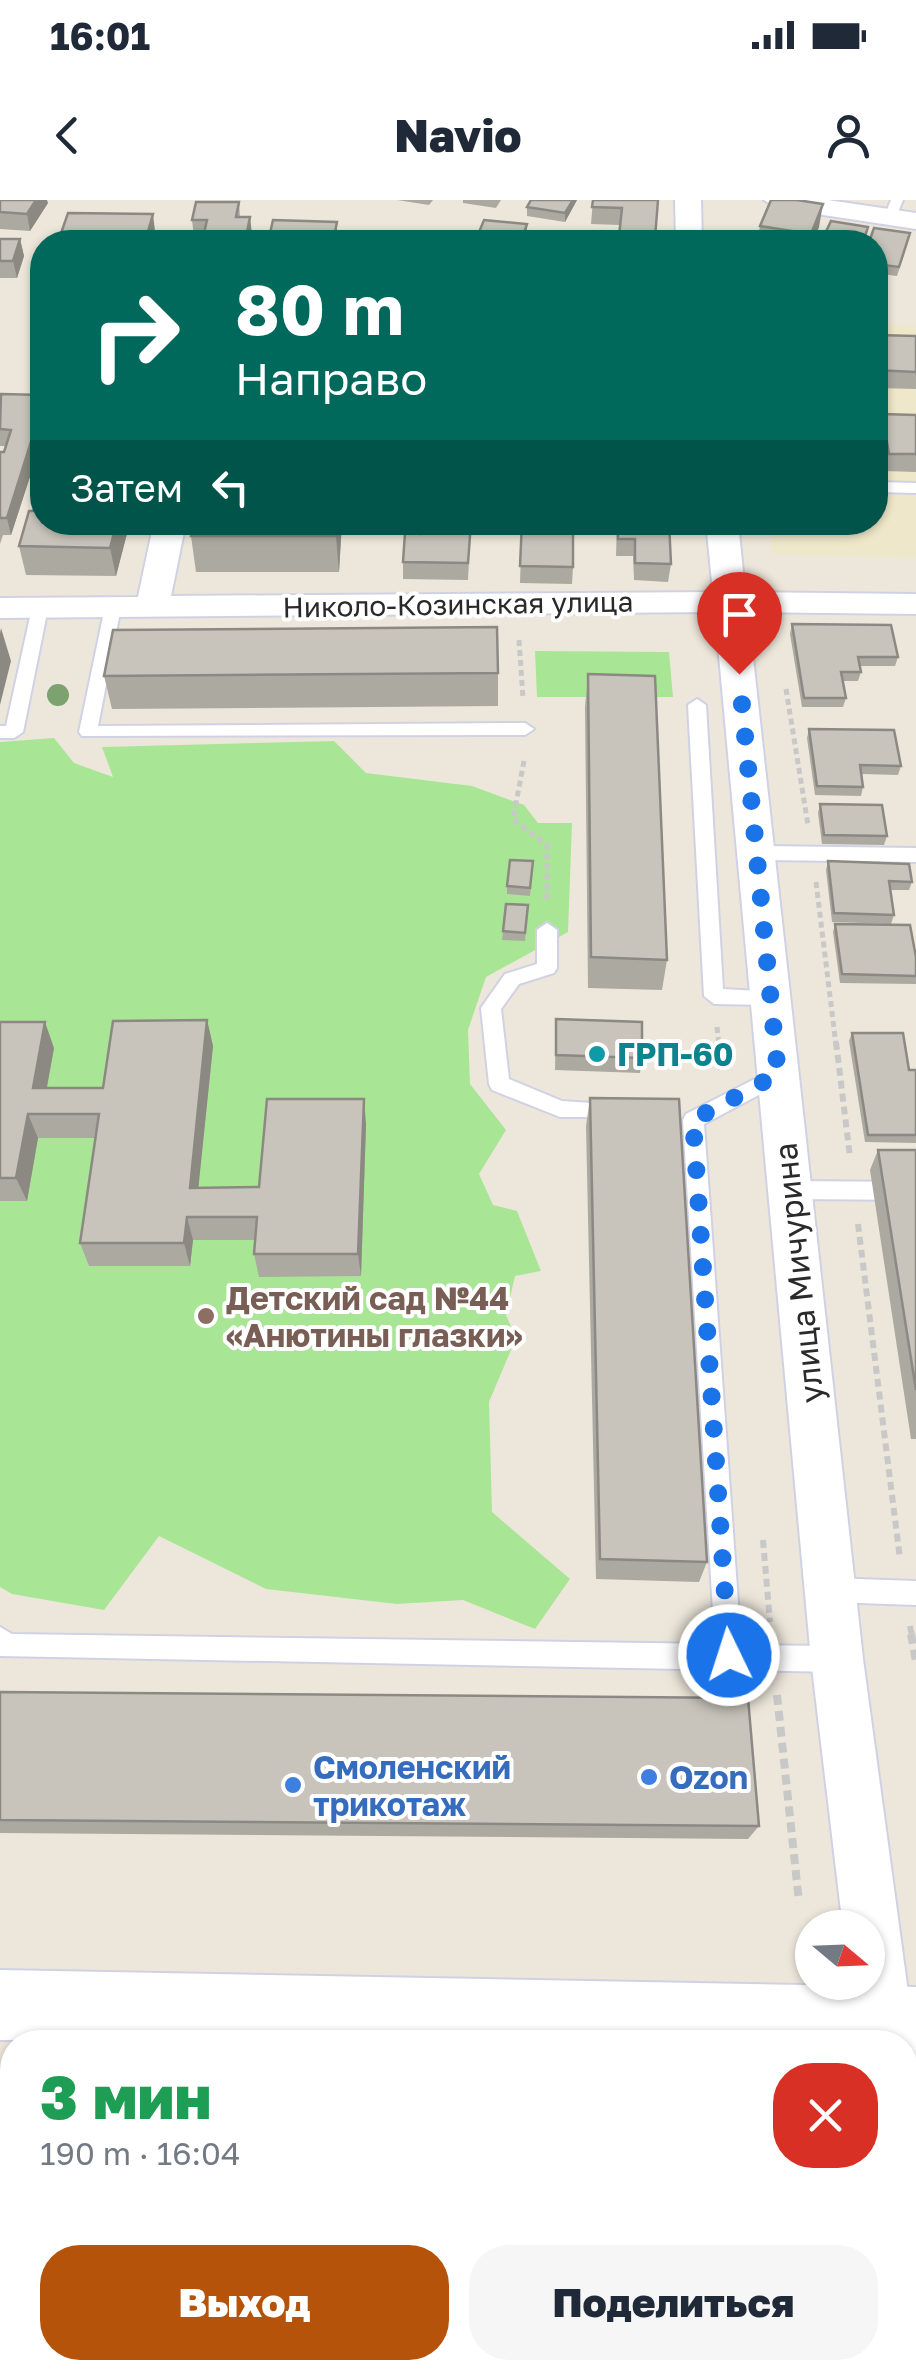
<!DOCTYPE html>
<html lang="ru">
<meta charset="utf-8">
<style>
:root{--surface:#fff;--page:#f6f6f7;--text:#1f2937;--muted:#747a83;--accent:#b45309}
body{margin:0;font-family:"Golos Text",sans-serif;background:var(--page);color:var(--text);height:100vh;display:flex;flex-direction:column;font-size:38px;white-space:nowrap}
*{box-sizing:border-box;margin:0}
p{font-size:32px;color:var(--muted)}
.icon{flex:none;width:55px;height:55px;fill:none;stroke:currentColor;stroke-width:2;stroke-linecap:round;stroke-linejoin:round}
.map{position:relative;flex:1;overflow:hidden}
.drawer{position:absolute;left:0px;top:1830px;width:918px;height:350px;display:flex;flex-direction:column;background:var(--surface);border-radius:40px 40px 0 0;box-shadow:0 2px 8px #0004}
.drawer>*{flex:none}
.guide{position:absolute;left:30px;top:30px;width:858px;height:305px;border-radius:40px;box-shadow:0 2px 8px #0004;background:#00695c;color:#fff;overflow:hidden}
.needle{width:65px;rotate:109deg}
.tools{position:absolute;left:795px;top:1710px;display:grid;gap:20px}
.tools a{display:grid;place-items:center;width:90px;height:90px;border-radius:50%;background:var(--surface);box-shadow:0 2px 8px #0004;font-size:50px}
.pin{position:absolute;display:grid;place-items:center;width:85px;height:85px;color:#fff;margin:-102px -42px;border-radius:50% 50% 50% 0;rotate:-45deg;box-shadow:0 0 10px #0007}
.pin .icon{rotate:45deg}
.me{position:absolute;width:110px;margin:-55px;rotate:356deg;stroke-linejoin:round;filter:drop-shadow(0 0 8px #0008)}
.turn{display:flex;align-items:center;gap:35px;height:210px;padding:0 40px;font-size:45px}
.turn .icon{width:130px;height:130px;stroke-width:2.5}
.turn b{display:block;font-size:70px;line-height:85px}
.then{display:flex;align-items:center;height:95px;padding:0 40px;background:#0003;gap:20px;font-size:38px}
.round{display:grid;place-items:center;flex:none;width:105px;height:105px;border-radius:40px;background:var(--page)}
.overview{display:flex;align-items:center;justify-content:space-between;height:170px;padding:0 40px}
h1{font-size:60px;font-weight:800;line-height:75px;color:#1e9e55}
.primary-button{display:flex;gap:20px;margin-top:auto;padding:20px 40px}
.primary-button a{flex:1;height:115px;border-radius:40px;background:var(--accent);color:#fff;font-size:40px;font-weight:800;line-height:115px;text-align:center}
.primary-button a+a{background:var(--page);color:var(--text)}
.status{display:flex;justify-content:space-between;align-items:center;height:70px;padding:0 50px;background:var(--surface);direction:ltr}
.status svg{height:28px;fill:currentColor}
header{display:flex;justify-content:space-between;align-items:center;height:130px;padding:0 40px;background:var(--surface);font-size:45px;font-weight:800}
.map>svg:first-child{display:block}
.education{fill:#efe7c9}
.green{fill:#a8e695}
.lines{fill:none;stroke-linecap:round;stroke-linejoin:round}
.lane-casing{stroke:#d0d2e4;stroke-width:4}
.street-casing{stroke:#d0d2e4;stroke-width:4}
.secondary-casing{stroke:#d0d2e4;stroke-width:4}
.path-far2{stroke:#c8c8c8;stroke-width:5;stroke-dasharray:6 4;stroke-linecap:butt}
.path-far1{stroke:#c8c8c8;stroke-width:6;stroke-dasharray:8 5;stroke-linecap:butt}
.path{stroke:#c8c8c8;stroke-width:8;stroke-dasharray:10 6;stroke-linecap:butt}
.lane{fill:#fff;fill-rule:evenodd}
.street{fill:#fff;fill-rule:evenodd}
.secondary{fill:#fff;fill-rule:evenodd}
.tree{fill:#7ca26f}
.wall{fill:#aca9a1}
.shaded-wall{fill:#8c8983}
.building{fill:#c8c4bb;stroke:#8c8983;stroke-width:2.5}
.route{stroke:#1a73e8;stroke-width:18;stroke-dasharray:0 32.4}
.culture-dot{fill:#0f9aa8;stroke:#fff;stroke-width:4}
.education-dot{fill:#8d6e63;stroke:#fff;stroke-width:4}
.shop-dot{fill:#3f7fe0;stroke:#fff;stroke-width:4}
.labels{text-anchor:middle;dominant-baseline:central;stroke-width:8;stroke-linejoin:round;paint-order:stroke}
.far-street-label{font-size:28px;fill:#2a2a2a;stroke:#fff}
.culture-label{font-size:32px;font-weight:bold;fill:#0d838f;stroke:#fff;text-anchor:start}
.street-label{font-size:32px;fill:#2a2a2a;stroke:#fff}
.education-label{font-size:32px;font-weight:bold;fill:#785e54;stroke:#fff;text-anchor:start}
.shop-label{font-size:32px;font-weight:bold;fill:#366cbe;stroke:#fff;text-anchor:start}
</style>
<div class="status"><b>16:01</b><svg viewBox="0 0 49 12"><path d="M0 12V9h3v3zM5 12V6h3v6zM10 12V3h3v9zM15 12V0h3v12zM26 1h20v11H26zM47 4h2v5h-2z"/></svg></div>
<header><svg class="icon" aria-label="back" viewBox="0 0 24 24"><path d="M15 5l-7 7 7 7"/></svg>Navio<svg class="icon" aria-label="person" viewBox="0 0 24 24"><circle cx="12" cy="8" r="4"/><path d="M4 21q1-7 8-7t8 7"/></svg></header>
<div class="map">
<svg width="916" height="2180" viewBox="0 0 916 2180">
<rect width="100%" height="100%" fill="#ede7db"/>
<!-- education -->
<path class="education" d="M875 124 916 126V358L773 354 770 323 875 322Z"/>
<!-- green -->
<path class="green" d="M535 451 669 452 673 497H537Z
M54 538 74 563 113 577 102 547 334 541 366 573 472 586 524 605 538 623H572L568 732 486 777 468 830 470 884 506 930 479 974 493 1005 517 1011 541 1071 515 1076 506 1115 516 1138 489 1202 492 1312 570 1379 535 1429 463 1400 397 1404 266 1389 159 1336 104 1410 12 1394 0 1387V542Z"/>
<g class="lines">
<!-- lane casing -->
<g class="lane-casing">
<path id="lane" d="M891 0H903L896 17 890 21 884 17Z
M875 282 916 283V293L875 292Z
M113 402 121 407 98 526 525 523 534 529 525 535 82 536 79 532 105 407Z
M40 403 48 408 23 532 14 538H0V526H6L32 408Z
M697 499 706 505 723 789 777 792 780 797 777 802 770 805 714 804 704 796 688 505Z
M755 646 916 648V662L755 660 746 653Z
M547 723 557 730V768L554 773 519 784 501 809 509 879 562 901 622 905 625 911 622 917H560L492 890 489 884 481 808 505 774 537 764V730Z
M778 867 785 869 788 875 785 881 704 924 741 1445 837 1446 846 1450 850 1459 846 1468 837 1472 0 1456V1427L12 1434 715 1444 683 920 686 914Z
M791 981 916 982V1000L791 999 783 996 780 990 783 984Z
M830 1378 916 1381V1405L830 1402 821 1399 817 1390 821 1381Z"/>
</g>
<!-- street casing -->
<g class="street-casing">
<path id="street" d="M675 0H701L702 42H676Z
M764 0H828L916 13V29L777 8Z
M154 322H186L171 396 713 392 706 322H738L745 392 916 394V414L748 412 863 1459 912 1822 904 1842H862L854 1822 849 1782H868V1728H843L811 1459 715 412 0 418V398L138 397Z"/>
</g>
<!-- secondary casing -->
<g class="secondary-casing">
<path id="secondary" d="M0 1770 916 1787V1857H905V1842L0 1840Z
M905 1943 916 1947V2098L905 2093Z
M0 2021 12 2022V2098L0 2097Z"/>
</g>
<!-- path-far2 -->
<path class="path-far2" d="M519 440 523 498
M786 489 808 625
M524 561 513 619 547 645V700
M816 682 836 845
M717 827 719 845"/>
<!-- path-far1 -->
<path class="path-far1" d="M718 842 721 870
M836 842 850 957
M858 1024 900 1359
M763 1340 770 1422
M910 1426 912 1436"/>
<!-- path -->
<path class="path" d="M911 1434 916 1462
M777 1495 799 1702
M0 1927H12
M0 2164H12"/>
<!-- lane -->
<use href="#lane" class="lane"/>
<!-- street -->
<use href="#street" class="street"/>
<!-- secondary -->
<use href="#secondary" class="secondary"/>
</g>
<!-- trees -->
<circle class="tree" cx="58" cy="495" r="11"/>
<!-- wall -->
<path class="wall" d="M0 0 48 3 30 31 0 29Z
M397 0H433L429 5Z
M463 0H501L496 8 463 3Z
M531 0H577L565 22 527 16V7Z
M593 0H658L654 42H619L620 25 591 24Z
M239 2 240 17 252 34 250 42H202L203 37H194L192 20Z
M760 26 819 27 813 42H727H757Z
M868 27 864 42H823L824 36Z
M0 39H20L24 56 17 78H0Z
M875 42H908L897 76 875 73Z
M42 89V128H39L35 111Z
M875 135 916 136V189L875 188Z
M42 195V258L40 246 11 335H3L0 344V252H4L6 246H0V197Z
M882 214 916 215V272L884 271 878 231Z
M42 322H130L116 376 26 375 19 346Z
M193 322H342L339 372H196L191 336Z
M408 322H471L468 380 403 379V362L421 334V332H409Z
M522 322 573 367 572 384 520 383Z
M617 322H669L671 364 668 382 634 380 633 356H616Z
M792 424 898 457 895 466H859L861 472 858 481H842L846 498 843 507H802L790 434Z
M498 473V506L112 509 104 476Z
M588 474 667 760 662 790 588 788 585 507Z
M809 529 901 566 898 575 862 574 863 587 861 596 815 595 807 538Z
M820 604 887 636 884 645 822 644 818 613Z
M533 661 530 696 507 694V686Z
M828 661 912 682 909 690H890L894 715 891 724 832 722 826 670Z
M528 705 525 741 502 740 503 731Z
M835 724 916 757V784L840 783 833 732Z
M556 819 642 858 640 873 555 870Z
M207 820 213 846 198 988 259 987 366 924 361 1076 259 1077 254 1054 255 1040H193L190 1066H89L80 1043 95 938H38L27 1001H0V822L54 848 47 888H103Z
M852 833 909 870H916V943L865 942 849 841Z
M590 898 707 1362 699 1382 596 1379 586 926Z
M878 950H916V1239H911L870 970Z
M0 1492 759 1626 748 1639 0 1633Z"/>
<!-- shaded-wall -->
<path class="shaded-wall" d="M36 0H47L48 3 30 31 27 14Z
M573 0H577L565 22V13Z
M823 4 819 27 813 42H810L811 34Z
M153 14 155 31 152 42H145Z
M250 17 252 34 250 42H245Z
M337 22V42H333Z
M527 24 526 42H521Z
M20 39 24 56 17 78 13 61Z
M42 207V236L38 241 40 246 11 335 7 318Z
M117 322H130L116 376 110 348Z
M337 322H342L339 372 336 336Z
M1 428 11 461 0 505V433Z
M207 820 213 846 196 1011 190 988Z
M45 822 54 848 42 913 33 888Z
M364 899 366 924 361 1076 358 1054Z
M28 914 38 938 27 1001 16 978Z
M187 1017 193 1040 190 1066 184 1043Z"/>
<!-- building -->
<path class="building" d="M0 0H36L27 14 0 12Z
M531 0H573L565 13 527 7Z
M593 0H658L655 38 619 36 622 8 592 7Z
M771 0H797L823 4 811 34 760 26Z
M196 2H239L236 17H250L245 42H202L207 20H192Z
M68 13 153 14 145 42H58Z
M273 20 337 22 333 42H268Z
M484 20 527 24 521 42H475Z
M831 21 868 27 863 42 824 36Z
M874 28 910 33 899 67 875 64V42H869Z
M542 35 563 37 561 42H539Z
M0 39H20L13 61H0Z
M42 89V111H35Z
M875 135 916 136V172L875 170Z
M1 194 42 195V207L7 318H0V252H4L11 230 0 229Z
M882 214 916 215V254H889Z
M29 311H42V322H117L110 348 19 346Z
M193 322H337L336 336H191Z
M422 322H471L468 363 403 362 405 333 421 334Z
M522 322H573V367L520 366Z
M618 322H669L671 364 635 363V339H618Z
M792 424 891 425 898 457H858L861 472H841L846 498H804Z
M497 427 498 473 104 476 113 430Z
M588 474 655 476 667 760 591 757Z
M809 529 894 530 901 566 860 565 863 587 817 586Z
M820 604 882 605 887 636 824 635Z
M510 660 533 661 530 688 507 686Z
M828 661 909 664 912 682 889 681 894 715 834 713Z
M506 704 528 705 525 733 503 731Z
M835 724 910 725 916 757V776L842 774Z
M556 819 642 822V858L556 855Z
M207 820 190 988 259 987 267 899H364L358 1054H254L257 1017H187L184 1043H80L99 914H28L16 978H0V822H45L33 888H103L113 821Z
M852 833H903L909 870H916V935H868Z
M590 898 679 899 707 1362 600 1359Z
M878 950H916V1190Z
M0 1492 748 1498 759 1626 0 1620Z"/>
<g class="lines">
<!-- route -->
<path class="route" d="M729 1455 693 920 778 874 739 474"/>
</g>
<!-- markers -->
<circle class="culture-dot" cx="597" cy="854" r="10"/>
<circle class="education-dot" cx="206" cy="1116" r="10"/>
<g class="shop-dot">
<circle cx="649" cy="1577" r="10"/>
<circle cx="293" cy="1585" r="10"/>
</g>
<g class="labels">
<!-- far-street labels -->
<g class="far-street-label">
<text transform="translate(458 404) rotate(-1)">Николо-Козинская улица</text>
</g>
<!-- culture labels -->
<g class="culture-label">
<text x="617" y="854">ГРП-60</text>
</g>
<!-- street labels -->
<g class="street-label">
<text transform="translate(798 1073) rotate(-96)">улица Мичурина</text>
</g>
<!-- education labels -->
<g class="education-label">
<text x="226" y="1098">Детский сад №44<tspan x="226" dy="37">«Анютины глазки»</tspan></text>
</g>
<!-- shop labels -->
<g class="shop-label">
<text x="313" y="1567">Смоленский<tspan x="313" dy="37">трикотаж</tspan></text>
<text x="669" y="1577">Ozon</text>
</g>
</g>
</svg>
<div class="tools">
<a><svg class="needle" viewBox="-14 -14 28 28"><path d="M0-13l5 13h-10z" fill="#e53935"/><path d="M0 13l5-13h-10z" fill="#747a83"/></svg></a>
</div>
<div class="pin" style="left:739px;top:474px;background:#d93025"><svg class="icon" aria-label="arrive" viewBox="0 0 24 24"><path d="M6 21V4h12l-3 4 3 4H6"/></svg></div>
<svg class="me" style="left:729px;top:1455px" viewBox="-20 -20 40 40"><circle r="17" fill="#1a73e8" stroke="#fff" stroke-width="3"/><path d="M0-11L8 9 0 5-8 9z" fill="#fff"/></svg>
<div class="guide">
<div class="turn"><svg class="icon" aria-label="right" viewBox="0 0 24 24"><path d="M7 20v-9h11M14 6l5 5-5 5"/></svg><div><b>80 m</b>Направо</div></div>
<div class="then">Затем<svg class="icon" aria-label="left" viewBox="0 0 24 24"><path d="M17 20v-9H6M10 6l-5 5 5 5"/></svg></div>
</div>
<section class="drawer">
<div class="overview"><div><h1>3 мин</h1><p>190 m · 16:04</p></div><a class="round" style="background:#d93025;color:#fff"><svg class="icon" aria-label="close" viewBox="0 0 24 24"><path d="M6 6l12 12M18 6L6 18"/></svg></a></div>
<div class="primary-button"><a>Выход</a><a>Поделиться</a></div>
</section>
</div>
